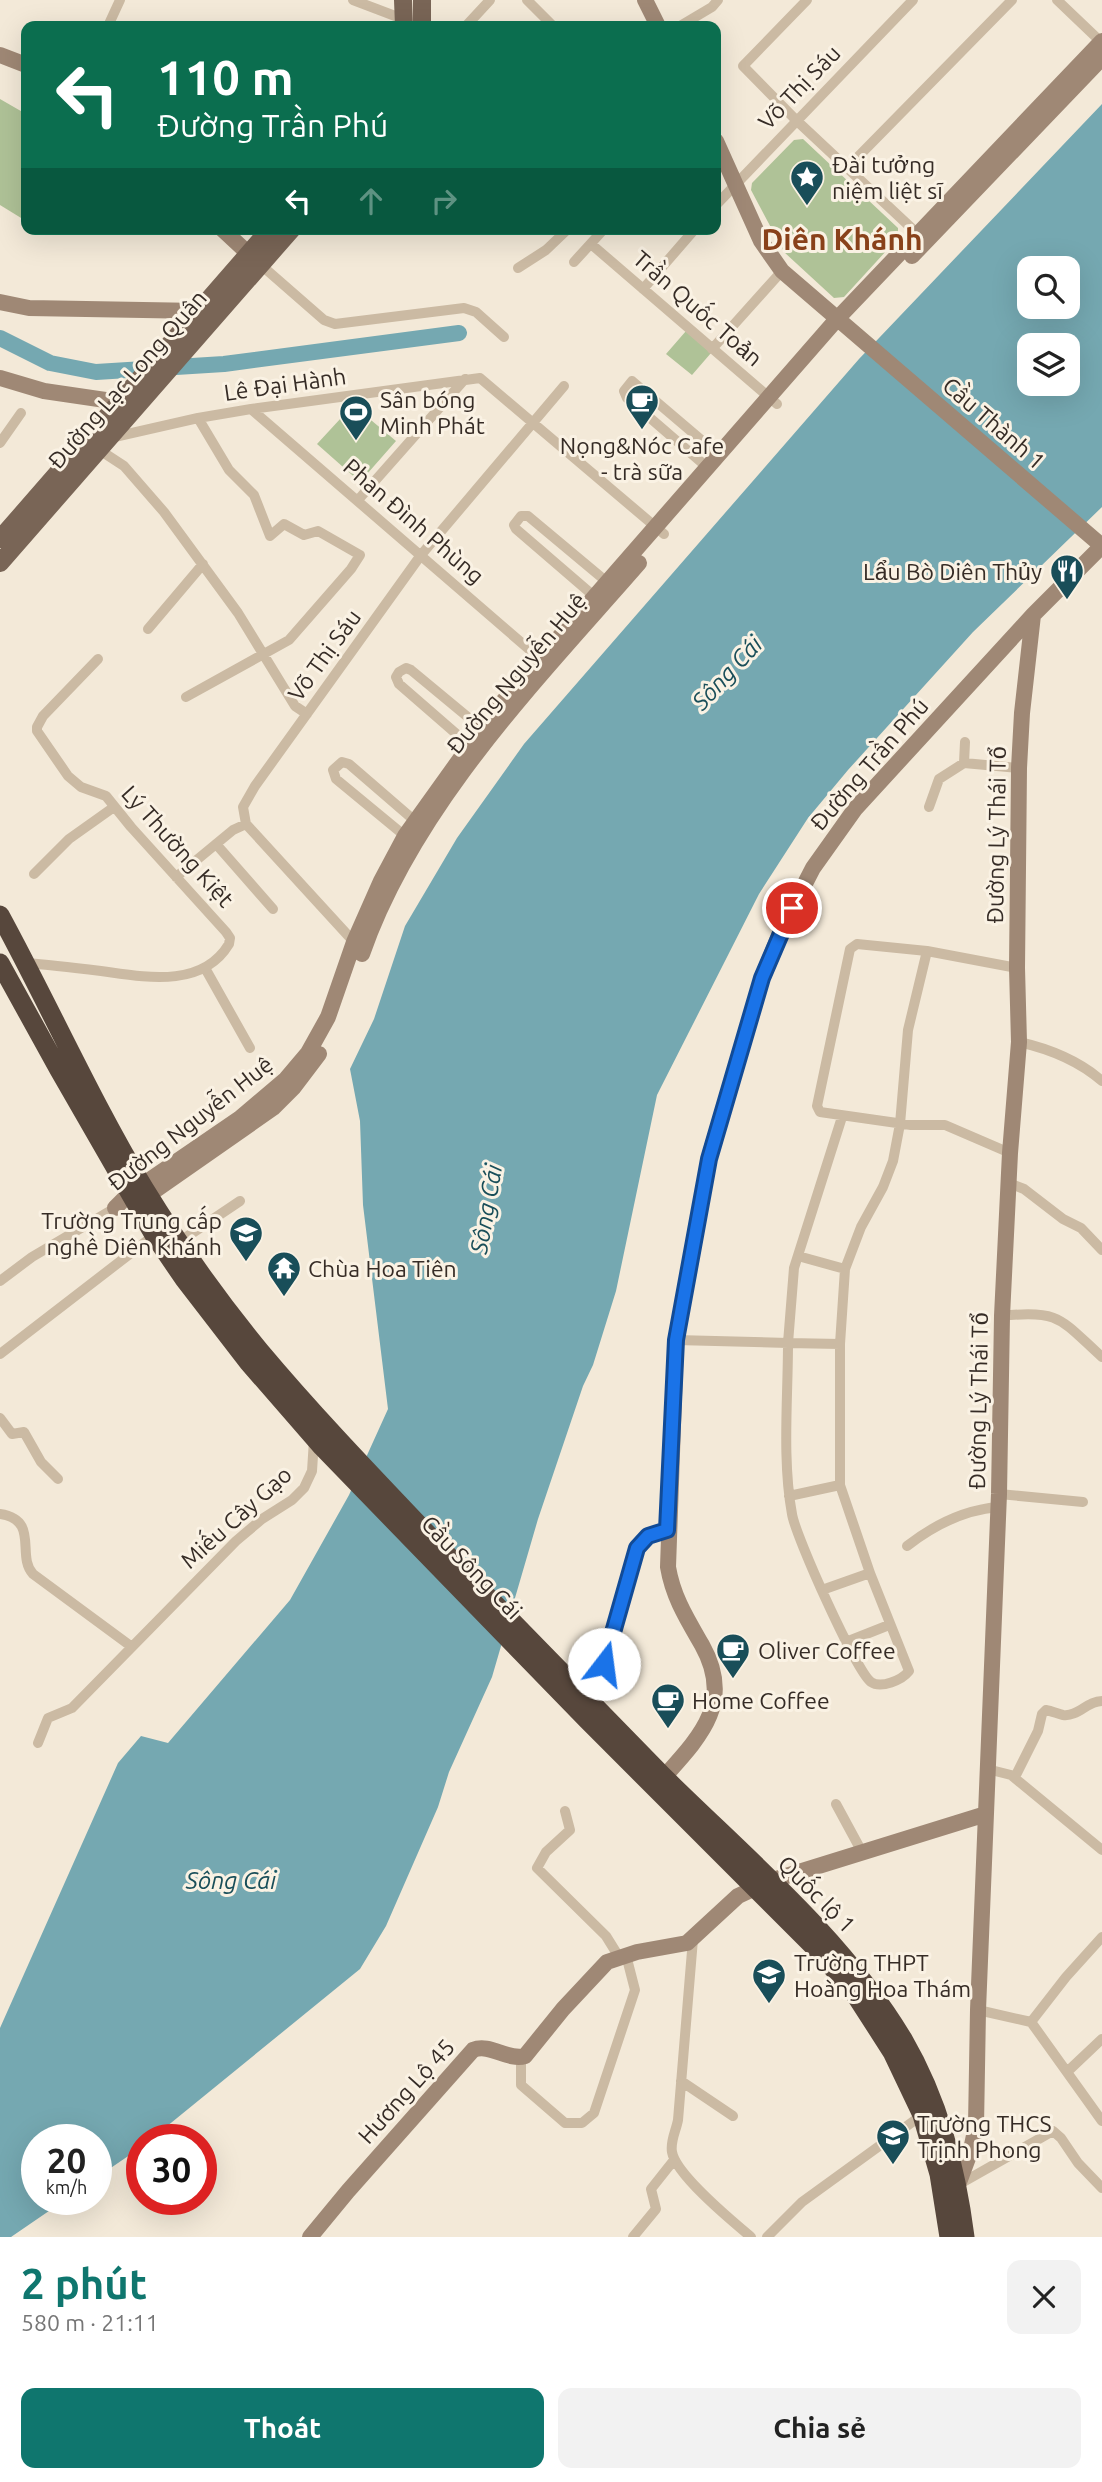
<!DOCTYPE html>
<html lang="vi">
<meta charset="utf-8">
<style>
:root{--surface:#fff;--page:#f2f2f2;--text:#222;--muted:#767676;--accent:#0f766e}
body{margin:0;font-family:Ubuntu,sans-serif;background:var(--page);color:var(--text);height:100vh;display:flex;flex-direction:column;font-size:26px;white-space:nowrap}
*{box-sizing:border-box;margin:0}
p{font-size:23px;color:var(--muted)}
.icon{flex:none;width:38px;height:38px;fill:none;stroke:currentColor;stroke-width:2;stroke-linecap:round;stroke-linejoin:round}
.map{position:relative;height:2237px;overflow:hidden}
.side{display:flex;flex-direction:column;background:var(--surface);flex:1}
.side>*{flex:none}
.guide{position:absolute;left:21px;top:21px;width:700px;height:214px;border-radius:14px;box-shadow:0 7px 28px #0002;background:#0b6e4f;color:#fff;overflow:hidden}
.tools{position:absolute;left:1017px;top:256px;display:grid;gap:14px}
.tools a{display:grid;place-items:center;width:63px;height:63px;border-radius:14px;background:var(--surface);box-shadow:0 7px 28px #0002;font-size:35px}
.speed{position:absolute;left:21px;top:2124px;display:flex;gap:14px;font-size:35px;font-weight:700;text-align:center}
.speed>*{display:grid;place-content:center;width:91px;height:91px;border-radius:50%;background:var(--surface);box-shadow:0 7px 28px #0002;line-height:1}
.speed small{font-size:18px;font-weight:400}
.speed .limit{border:10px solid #d22;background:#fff;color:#111}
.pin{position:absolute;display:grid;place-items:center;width:60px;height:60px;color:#fff;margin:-30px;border:4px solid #fff;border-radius:50%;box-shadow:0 2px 7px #0007}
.me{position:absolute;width:77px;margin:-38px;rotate:15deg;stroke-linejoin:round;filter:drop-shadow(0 0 5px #0008)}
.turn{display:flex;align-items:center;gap:24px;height:147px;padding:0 21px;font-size:32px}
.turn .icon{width:91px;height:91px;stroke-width:2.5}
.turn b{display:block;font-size:49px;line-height:60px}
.lanes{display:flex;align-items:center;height:66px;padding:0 21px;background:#0003;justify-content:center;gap:35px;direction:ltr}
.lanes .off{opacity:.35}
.round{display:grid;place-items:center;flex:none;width:74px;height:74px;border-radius:14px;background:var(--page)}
.summary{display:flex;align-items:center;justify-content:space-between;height:119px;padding:0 21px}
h1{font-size:42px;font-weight:700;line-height:52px;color:var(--accent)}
.action{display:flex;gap:14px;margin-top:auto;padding:14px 21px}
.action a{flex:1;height:80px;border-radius:14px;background:var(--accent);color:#fff;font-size:28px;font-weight:700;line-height:80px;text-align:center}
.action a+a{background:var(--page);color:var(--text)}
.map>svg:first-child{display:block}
.green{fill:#afc297}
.water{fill:#75a8b1;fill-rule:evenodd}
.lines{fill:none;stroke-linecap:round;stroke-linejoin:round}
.river{stroke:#75a8b1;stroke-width:16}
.street{stroke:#cbbaa3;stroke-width:10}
.secondary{stroke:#9f8875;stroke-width:16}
.primary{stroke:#796556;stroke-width:18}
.highway{stroke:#57473c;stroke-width:19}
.route-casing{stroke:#114b97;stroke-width:18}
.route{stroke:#1a73e8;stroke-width:12}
.labels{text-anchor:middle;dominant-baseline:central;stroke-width:6;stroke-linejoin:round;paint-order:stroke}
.street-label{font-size:23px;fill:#362c26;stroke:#faf2e4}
.poi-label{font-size:23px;fill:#362c26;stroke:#faf2e4;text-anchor:start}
.water-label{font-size:24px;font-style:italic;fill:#194e59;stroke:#faf2e4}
.district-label{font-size:30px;font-weight:bold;fill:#89411a;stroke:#faf2e4}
</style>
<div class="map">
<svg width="1102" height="2237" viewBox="0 0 1102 2237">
<rect width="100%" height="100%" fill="#f3e9d8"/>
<!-- green -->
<path class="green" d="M0 99 26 114V221L0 205Z
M803 139 898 228V238L844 297 834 298 784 252 751 190 752 183 794 140Z
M686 331 711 353 692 375 666 354Z
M353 405 396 441 360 482 317 444Z"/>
<!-- water -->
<path class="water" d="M1102 104V507L973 632 848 770 808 818 759 894 657 1095 616 1291 593 1365 583 1386 538 1519 492 1677 449 1772 438 1807 386 1926 360 1969 150 2140H142L140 2148 96 2178V2140H37V2200H65L11 2237H0V2028L118 1763 141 1736 168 1743 290 1600 349 1495 388 1409 363 1205 360 1121 350 1069 374 1019 405 926 457 838 524 744 859 359ZM1029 268H1068V306H1029ZM1029 345H1068V383H1029Z"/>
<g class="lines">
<!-- river -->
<path class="river" d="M0 338 50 363 96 372 224 364 459 333"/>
<!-- street -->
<path class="street" d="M353 0 403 19
M527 0 553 26
M807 0 743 66 796 120 921 237
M1057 0 1102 43
M108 26 120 0
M466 26 490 0
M680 26 712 7 718 0
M847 168 1012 0
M716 205 913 0
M591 244 777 404
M574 262 604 229
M261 265 324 320 335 324 464 308 476 312 504 337
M518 268 546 250 568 229
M643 289 695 229
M712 349 782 271
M251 409 545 663
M110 438 198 418 251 409 480 378 664 534
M0 443 21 413
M98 449 124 466 164 512 238 613 295 706 307 714
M708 468 627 398 624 391 632 381 719 455
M358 500 465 379
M595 597 516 529 514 525 521 516H528L607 582
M148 629 203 564
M186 697 289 640 351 569 360 555 318 531 304 535 284 524 270 536 254 495 229 470 198 418
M468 744 399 684 396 677 399 672 406 668 411 670 481 728
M342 762 349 764 415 821 419 836H405L336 779 333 770Z
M964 763 965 742
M929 807 939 779 964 763 1019 768
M216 844 273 909
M34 874 69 839 114 807
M176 877 233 830 246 824
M359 943 354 942 246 824 243 807 255 786 421 555 564 386
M927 951 857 944 850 949 817 1106 820 1112 911 1125H945L1010 1153
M26 963C51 965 76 968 101 971 144 977 202 989 229 944L230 938 226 932 131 827 106 796 81 787 68 776 37 731V727L43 716 98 659
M205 968 250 1048
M1019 1042C1050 1049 1078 1060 1102 1081
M842 1117 794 1268 788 1343 840 1344 845 1269 861 1227 883 1187 893 1161 900 1124 908 1030 927 951 1017 968
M1009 1183 1024 1189 1063 1219 1081 1228 1102 1250
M179 1242 240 1201
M798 1256 845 1269
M0 1281 32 1257 115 1208
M1002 1316C1060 1309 1061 1320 1102 1357
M676 1340 788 1343C788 1399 782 1459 792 1514 795 1535 857 1673 871 1682 881 1689 902 1680 909 1671L870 1573 840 1485V1344
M0 1354 157 1233
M0 1418 12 1434 24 1432 41 1462 58 1479
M999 1494 1083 1502
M789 1496 840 1485
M0 1514C40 1520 16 1556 33 1574L132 1647
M907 1546C934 1525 963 1510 998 1507
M822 1590 870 1573
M846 1642 889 1625
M607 1678 605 1657 637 1548 648 1537 667 1530
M38 1743 48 1718 72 1708 236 1541 262 1519 292 1500 304 1488 312 1471 314 1440
M987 1769 1011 1775 1102 1850
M1015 1777 1038 1731 1042 1714 1046 1710C1052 1711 1058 1714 1063 1715 1078 1717 1087 1701 1102 1701
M836 1804 862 1852
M565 1811 570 1830 546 1852 537 1868 606 1936 619 1957
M693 1939 678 2120C676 2131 670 2141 672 2152 676 2175 732 2221 751 2237
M978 2010 1031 2022 1102 2121
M1031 2022 1066 1977 1102 1937
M521 2058V2085L565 2123H582L594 2113 635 1990 626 1955
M1067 2072 1102 2039
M681 2081 733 2116
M958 2185 1053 2131 1061 2138 1078 2163 1102 2188
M633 2237 656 2209 651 2189 674 2160
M767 2237 802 2202 922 2115"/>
<!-- secondary -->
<path class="secondary" d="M645 0 658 26
M0 55 26 65
M716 141 761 241 782 271 1102 546
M222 229 249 254
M912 256 1102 58
M0 302 29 308 200 311
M0 378 44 391 119 402
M362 954C414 805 537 680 639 563
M140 1201 273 1108 294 1087 319 1054
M115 1208 129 1194 240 1118 286 1079 308 1053 328 1017 354 942 381 881 405 836 493 713 837 319 1102 41
M664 1777C701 1736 734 1702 702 1645 687 1619 673 1597 668 1567L676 1340 710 1154 762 978 782 928 813 868 855 809 1033 615 1102 546
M958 2185 971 2150 976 2126 978 2010 999 1494 1002 1316 1010 1153 1019 1042 1017 968 1019 768 1022 713 1033 615
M310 2237 348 2191 473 2050C490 2043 508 2061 525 2056L563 2009 607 1962 637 1952 687 1943 738 1896 770 1881 986 1814"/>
<!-- primary -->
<path class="primary" d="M403 0 404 26
M422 0V26
M0 539 270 229
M0 563 292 229"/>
<!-- highway -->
<path class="highway" d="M0 915C49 1005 91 1100 144 1188 179 1245 218 1300 260 1351 323 1426 391 1495 458 1566 526 1636 594 1706 662 1775 746 1858 842 1937 903 2039 939 2101 956 2167 965 2237
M0 963 59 1070 154 1235 184 1279 248 1362 322 1447 588 1721 820 1953 856 1996 892 2052 922 2115 939 2174 949 2237"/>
</g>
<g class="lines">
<!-- route casing -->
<g class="route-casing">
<path id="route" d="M604 1664 637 1548 648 1536 667 1530 676 1340 709 1159 762 978 792 908"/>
</g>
<!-- route -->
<use href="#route" class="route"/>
</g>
<!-- icons -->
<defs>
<g id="sight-pin" transform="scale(1.75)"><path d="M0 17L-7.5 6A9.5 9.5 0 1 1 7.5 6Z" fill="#194e59" stroke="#faf2e4"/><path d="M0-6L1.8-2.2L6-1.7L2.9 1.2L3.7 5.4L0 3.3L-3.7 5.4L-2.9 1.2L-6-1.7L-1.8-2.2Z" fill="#fff"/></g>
<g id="cafe-pin" transform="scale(1.75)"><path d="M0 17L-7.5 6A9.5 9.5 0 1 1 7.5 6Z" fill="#194e59" stroke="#faf2e4"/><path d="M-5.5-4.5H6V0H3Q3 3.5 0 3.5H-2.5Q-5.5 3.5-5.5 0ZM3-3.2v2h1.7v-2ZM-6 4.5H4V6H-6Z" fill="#fff"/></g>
<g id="stadium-pin" transform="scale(1.75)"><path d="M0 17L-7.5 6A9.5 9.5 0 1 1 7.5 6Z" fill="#194e59" stroke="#faf2e4"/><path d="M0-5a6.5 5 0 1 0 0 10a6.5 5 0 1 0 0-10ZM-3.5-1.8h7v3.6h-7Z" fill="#fff"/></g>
<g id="restaurant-pin" transform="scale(1.75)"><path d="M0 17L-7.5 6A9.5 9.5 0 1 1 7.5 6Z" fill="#194e59" stroke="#faf2e4"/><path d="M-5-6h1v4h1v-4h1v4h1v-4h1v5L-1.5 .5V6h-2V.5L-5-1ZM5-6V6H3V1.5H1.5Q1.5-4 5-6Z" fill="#fff"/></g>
<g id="school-pin" transform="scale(1.75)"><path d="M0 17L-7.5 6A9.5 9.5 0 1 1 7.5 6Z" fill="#194e59" stroke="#faf2e4"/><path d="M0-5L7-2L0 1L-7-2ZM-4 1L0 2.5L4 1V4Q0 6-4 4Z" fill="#fff"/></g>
<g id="temple-pin" transform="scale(1.75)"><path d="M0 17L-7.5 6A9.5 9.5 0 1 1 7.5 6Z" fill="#194e59" stroke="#faf2e4"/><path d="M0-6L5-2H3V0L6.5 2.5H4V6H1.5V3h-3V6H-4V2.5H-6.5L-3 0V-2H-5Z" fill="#fff"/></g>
</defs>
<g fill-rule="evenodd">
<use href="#sight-pin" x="807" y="177"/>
<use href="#cafe-pin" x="642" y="401"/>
<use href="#stadium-pin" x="356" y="412"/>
<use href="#restaurant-pin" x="1067" y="571"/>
<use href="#school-pin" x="246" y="1233"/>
<use href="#temple-pin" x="284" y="1268"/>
<use href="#cafe-pin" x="733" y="1650"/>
<use href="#cafe-pin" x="668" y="1700"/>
<use href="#school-pin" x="769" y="1975"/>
<use href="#school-pin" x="893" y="2136"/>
</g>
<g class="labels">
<!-- street labels -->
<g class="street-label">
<text transform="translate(799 87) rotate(-46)">Võ Thị Sáu</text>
<text transform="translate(698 308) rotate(41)">Trần Quốc Toản</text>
<text transform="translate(127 379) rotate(-49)">Đường Lạc Long Quân</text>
<text transform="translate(285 384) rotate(-8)">Lê Đại Hành</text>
<text transform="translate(994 423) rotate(41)">Cầu Thành 1</text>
<text transform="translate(414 521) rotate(41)">Phan Đình Phùng</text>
<text transform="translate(324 655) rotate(-54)">Võ Thị Sáu</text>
<text transform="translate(516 673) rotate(-50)">Đường Nguyễn Huệ</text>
<text transform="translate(869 764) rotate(-49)">Đường Trần Phú</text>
<text transform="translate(996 835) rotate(-89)">Đường Lý Thái Tổ</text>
<text transform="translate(178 846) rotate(48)">Lý Thường Kiệt</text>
<text transform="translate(190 1123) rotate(-38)">Đường Nguyễn Huệ</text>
<text transform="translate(978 1401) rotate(-89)">Đường Lý Thái Tổ</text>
<text transform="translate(236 1517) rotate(-42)">Miếu Cây Gạo</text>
<text transform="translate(472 1567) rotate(46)">Cầu Sông Cái</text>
<text transform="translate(817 1894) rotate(45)">Quốc lộ 1</text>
<text transform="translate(406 2091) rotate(-48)">Hương Lộ 45</text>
</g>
<!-- poi labels -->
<g class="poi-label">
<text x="832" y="164">Đài tưởng<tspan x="832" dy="26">niệm liệt sĩ</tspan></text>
<text x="380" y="399">Sân bóng<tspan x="380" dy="26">Minh Phát</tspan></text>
<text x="642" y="445" text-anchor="middle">Nọng&amp;Nóc Cafe<tspan x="642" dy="26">- trà sữa</tspan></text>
<text x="1042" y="571" text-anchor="end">Lẩu Bò Diên Thủy</text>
<text x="222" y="1220" text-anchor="end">Trường Trung cấp<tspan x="222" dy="26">nghề Diên Khánh</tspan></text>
<text x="308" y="1268">Chùa Hoa Tiên</text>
<text x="758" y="1650">Oliver Coffee</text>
<text x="692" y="1700">Home Coffee</text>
<text x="794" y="1962">Trường THPT<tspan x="794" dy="26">Hoàng Hoa Thám</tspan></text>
<text x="917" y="2123">Trường THCS<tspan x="917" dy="26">Trịnh Phong</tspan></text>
</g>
<!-- water labels -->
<g class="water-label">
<text transform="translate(727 673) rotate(-47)">Sông Cái</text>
<text transform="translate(486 1209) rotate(-80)">Sông Cái</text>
<text x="231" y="1880">Sông Cái</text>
</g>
<!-- district labels -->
<g class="district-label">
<text x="842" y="239">Diên Khánh</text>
</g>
</g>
</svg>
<div class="tools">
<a><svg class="icon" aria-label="search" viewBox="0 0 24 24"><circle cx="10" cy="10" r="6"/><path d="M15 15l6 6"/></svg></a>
<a><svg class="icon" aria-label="layers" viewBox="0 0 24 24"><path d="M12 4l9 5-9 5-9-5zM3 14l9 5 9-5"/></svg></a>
</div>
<div class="speed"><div>20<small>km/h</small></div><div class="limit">30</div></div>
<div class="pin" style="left:792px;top:908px;background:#d93025"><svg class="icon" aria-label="arrive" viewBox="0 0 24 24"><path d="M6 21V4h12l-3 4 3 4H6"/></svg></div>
<svg class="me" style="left:604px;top:1664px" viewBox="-20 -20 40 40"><circle r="19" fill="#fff"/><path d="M0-13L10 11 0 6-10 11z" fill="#1a73e8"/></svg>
<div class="guide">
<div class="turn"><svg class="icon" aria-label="left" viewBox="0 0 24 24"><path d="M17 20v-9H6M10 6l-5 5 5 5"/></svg><div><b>110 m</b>Đường Trần Phú</div></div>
<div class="lanes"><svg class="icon" aria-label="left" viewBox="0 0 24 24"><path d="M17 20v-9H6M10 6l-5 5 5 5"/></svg><svg class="icon off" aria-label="ahead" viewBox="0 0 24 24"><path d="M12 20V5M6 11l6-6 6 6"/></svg><svg class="icon off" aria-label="right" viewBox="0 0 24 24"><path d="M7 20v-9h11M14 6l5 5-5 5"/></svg></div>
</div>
</div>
<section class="side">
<div class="summary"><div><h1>2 phút</h1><p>580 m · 21:11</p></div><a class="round"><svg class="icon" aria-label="close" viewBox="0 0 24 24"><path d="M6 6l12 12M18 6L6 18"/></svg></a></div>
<div class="action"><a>Thoát</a><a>Chia sẻ</a></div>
</section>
